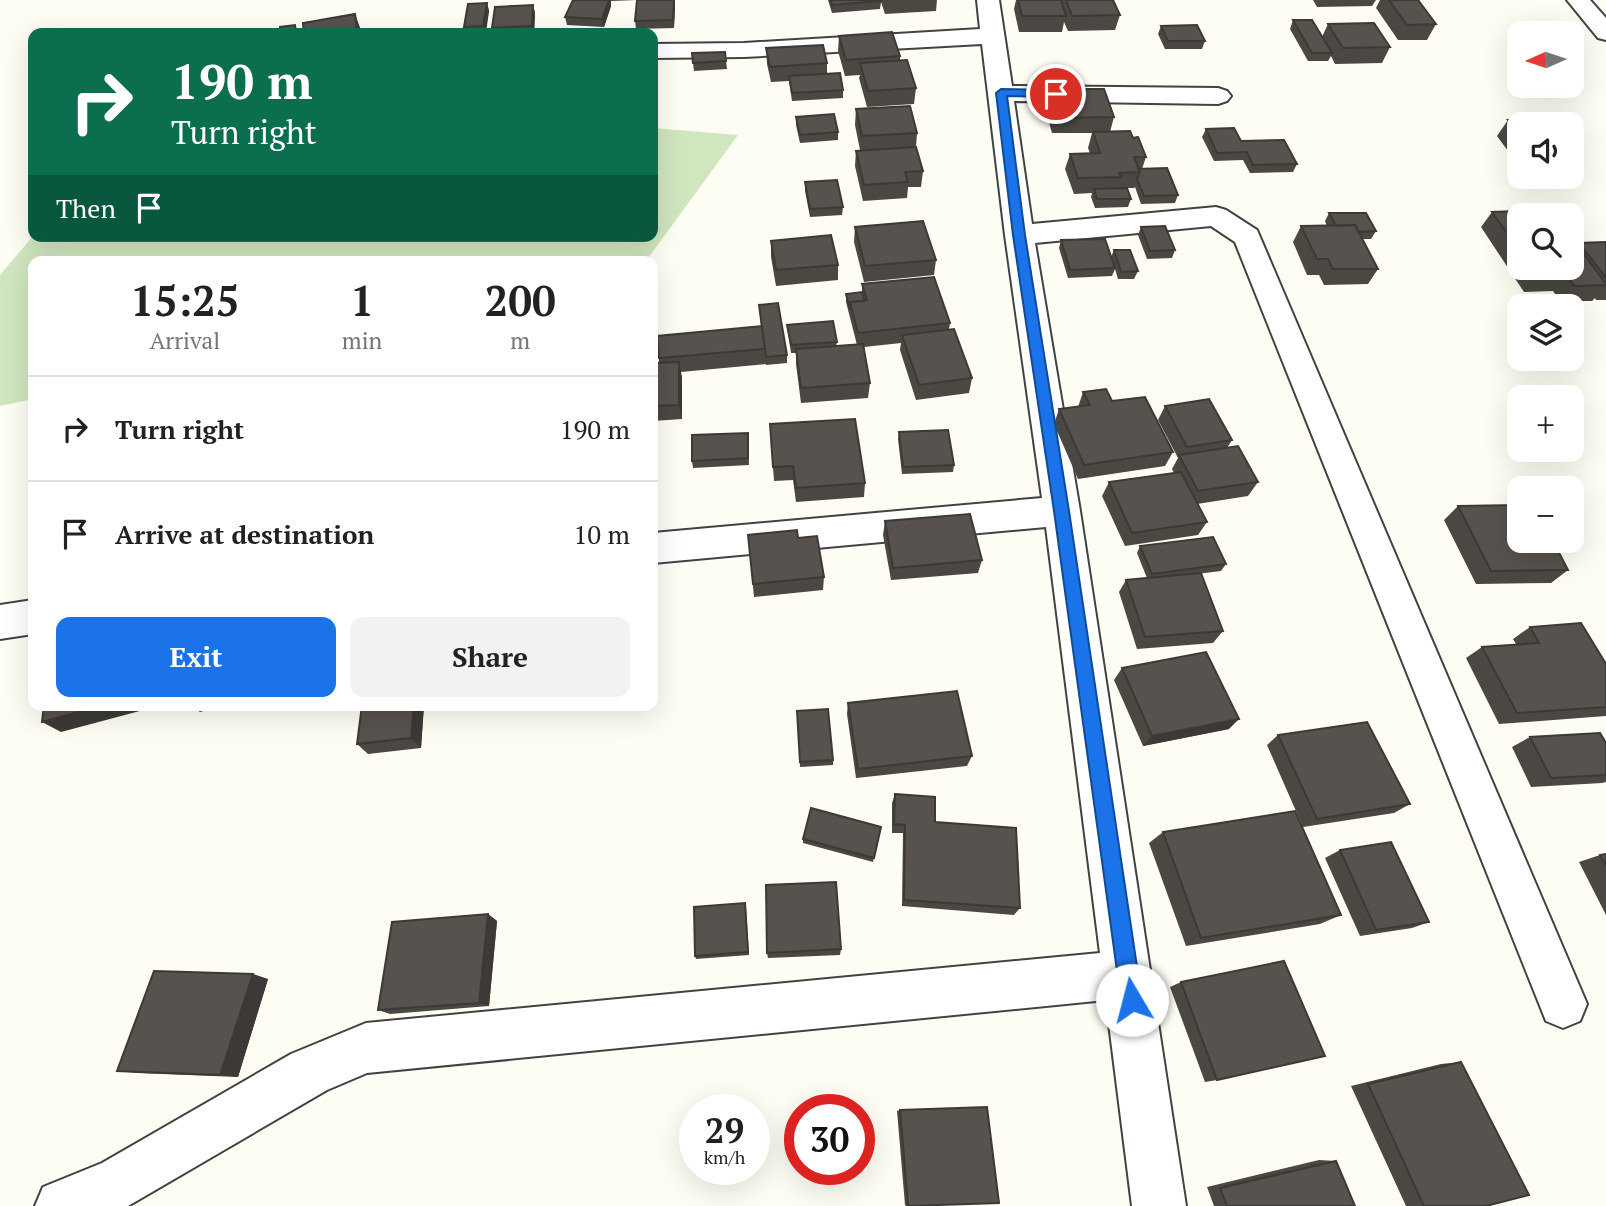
<!DOCTYPE html>
<meta charset="utf-8">
<style>
:root{--surface:#fff;--page:#f2f2f2;--text:#222;--muted:#767676;--line:#e0e0e0;--accent:#1a73e8}
body{margin:0;font-family:"PT Serif",serif;background:var(--page);color:var(--text);height:100vh;display:flex;flex-direction:column;font-size:26px;white-space:nowrap}
*{box-sizing:border-box;margin:0}
p{font-size:23px;color:var(--muted)}
.icon{flex:none;width:38px;height:38px;fill:none;stroke:currentColor;stroke-width:2;stroke-linecap:round;stroke-linejoin:round}
.map{position:relative;flex:1;overflow:hidden}
.side{position:absolute;left:28px;top:256px;width:630px;height:455px;display:flex;flex-direction:column;background:var(--surface);border-radius:14px;box-shadow:0 7px 28px #0002}
.side>*{flex:none}
.top-card{position:absolute;left:28px;top:28px;width:630px;height:214px;border-radius:14px;box-shadow:0 7px 28px #0002;background:#0b6e4f;color:#fff;overflow:hidden}
.needle{width:46px;rotate:267deg}
.buttons{position:absolute;left:1507px;top:21px;display:grid;gap:14px}
.buttons a{display:grid;place-items:center;width:77px;height:77px;border-radius:14px;background:var(--surface);box-shadow:0 7px 28px #0002;font-size:35px}
.speed{position:absolute;left:679px;top:1094px;display:flex;gap:14px;font-size:35px;font-weight:700;text-align:center}
.speed>*{display:grid;place-content:center;width:91px;height:91px;border-radius:50%;background:var(--surface);box-shadow:0 7px 28px #0002;line-height:1}
.speed small{font-size:18px;font-weight:400}
.speed .limit{border:10px solid #d22;background:#fff;color:#111}
.pin{position:absolute;display:grid;place-items:center;width:60px;height:60px;color:#fff;margin:-30px;border:4px solid #fff;border-radius:50%;box-shadow:0 2px 7px #0007}
.me{position:absolute;width:77px;margin:-38px;rotate:352deg;stroke-linejoin:round;filter:drop-shadow(0 0 5px #0008)}
.turn{display:flex;align-items:center;gap:24px;height:147px;padding:0 28px;font-size:32px}
.turn .icon{width:91px;height:91px;stroke-width:2.5}
.turn b{display:block;font-size:49px;line-height:60px}
.then{display:flex;align-items:center;height:66px;padding:0 28px;background:#0003;gap:14px;font-size:26px}
.eta{display:flex;justify-content:space-evenly;align-items:center;height:119px;text-align:center}
.eta b{font-size:42px;font-weight:800;line-height:49px}
.action{display:flex;gap:14px;margin-top:auto;padding:14px 28px}
.action a{flex:1;height:80px;border-radius:14px;background:var(--accent);color:#fff;font-size:28px;font-weight:800;line-height:80px;text-align:center}
.action a+a{background:var(--page);color:var(--text)}
ul{padding:0;list-style:none}
li{display:flex;align-items:center;gap:21px;height:105px;padding:0 28px;border-top:2px solid var(--line)}
li div{flex:1}
li b{display:block;font-size:26px}
li em{font-style:normal}
.map>svg:first-child{display:block}
.green{fill:#cfe6bf}
.lines{fill:none;stroke-linecap:round;stroke-linejoin:round}
.street-casing{stroke:#424242;stroke-width:4}
.street{fill:#fff;fill-rule:evenodd}
.wall{fill:#4b4742}
.shaded-wall{fill:#3d3936}
.building{fill:#57524d;stroke:#3d3936;stroke-width:2}
.route{fill:#1a73e8;stroke:#114b97;stroke-width:2}
</style>
<div class="map">
<svg width="1606" height="1206" viewBox="0 0 1606 1206">
<rect width="100%" height="100%" fill="#fefdf3"/>
<!-- green -->
<path class="green" d="M653 128 738 135 646 261H33V399L0 406V275L33 236H653Z"/>
<g class="lines">
<!-- street casing -->
<g class="street-casing">
<path id="street" d="M977 0H999L1012 86 1218 88 1227 91 1231 96 1227 101 1218 104 1014 101 1032 224 1216 207 1226 210 1257 230 1587 1004 1580 1021 1563 1028 1546 1021 1235 242 1211 226 1035 243 1080 511 1186 1206H1132L1106 1000 367 1073 327 1090 128 1206H35L43 1187 102 1163 291 1054 366 1023 1100 953 1046 527 653 563V533L1042 498 1005 235 982 44 744 57 653 58V44L744 43 980 29Z
M1567 0H1590L1606 18V40L1598 38Z
M33 600V634L0 639V605Z"/>
</g>
<!-- street -->
<use href="#street" class="street"/>
</g>
<!-- wall -->
<path class="wall" d="M573 0H675L674 28 636 29 635 21 637 0 611 1V6L604 27 567 25 565 17Z
M828 0H937L936 11 885 14 881 2 880 9 832 13Z
M1016 0H1113L1120 15 1115 30 1068 31 1064 22 1062 32H1019L1014 9Z
M1313 0H1376L1372 6 1317 7Z
M1380 0H1420L1419 1 1436 24 1427 40H1398L1376 8Z
M487 3 489 11 486 33H466L464 27Z
M533 5 535 13 534 33H493L492 28Z
M1293 20 1322 37 1328 24 1390 47 1382 63 1335 64 1331 56 1328 61H1308L1290 29Z
M1161 26 1205 41 1202 49H1165L1158 34Z
M839 36 900 56V60L916 88 914 104 867 107 859 78 860 75 845 76 838 51Z
M766 48 827 63V74L843 90V98L792 101 789 81 771 82 767 64Z
M725 52 727 69 694 71 693 63Z
M1048 89 1114 117 1110 132 1133 138 1146 157 1142 169 1178 195 1175 203 1141 204 1135 187 1134 188H1117L1131 199 1128 207 1095 208 1091 197 1092 193 1074 194 1065 169 1070 154 1090 153 1088 148 1092 133H1052L1044 105Z
M856 109 917 133 916 147 923 171 921 187H908L907 198 863 201 855 166 856 151 860 150 855 125Z
M796 117 838 132V140L800 143 796 125Z
M1508 120 1519 124V166L1497 136Z
M1206 129 1241 141 1297 164 1293 172 1250 173 1243 160 1214 161 1202 137Z
M1527 177H1568L1563 183H1532Z
M805 182 843 207 842 215 810 217 805 191Z
M1492 212 1519 215V268H1572L1577 245 1579 243 1606 242V300H1596L1595 298 1592 301H1560L1553 291 1524 292 1481 227Z
M1329 213 1376 231 1371 239H1362L1378 269 1368 284 1324 285 1319 275H1307L1293 242 1301 226H1327L1325 221Z
M855 227 936 260 934 275 864 282 854 242Z
M1141 227 1175 250 1172 258 1147 259 1138 235Z
M1061 240 1111 257 1114 250 1138 271 1134 279H1118L1115 269 1112 276 1068 278 1059 248Z
M771 241 838 265V280L776 286 771 257Z
M862 284 950 323 949 329 972 378 969 393 916 400 900 350 901 343 864 347 870 383 868 398 801 403 796 364V353H791L787 325 837 342 836 346 857 345 846 302V294L862 292Z
M759 305 787 355V363L766 365V364L681 372 682 419 653 421V363H659V358L761 326Z
M1083 392 1112 401 1173 452 1165 466 1078 479 1054 424 1059 409 1078 407Z
M1165 406 1232 440 1227 448 1258 482 1248 496 1197 504 1207 522 1198 535 1125 546 1102 496 1109 482 1174 473 1172 469 1178 458 1158 420Z
M770 424 865 483 864 497 796 502 793 480 774 481Z
M899 432 954 465 953 472 902 474 898 439Z
M748 433 749 465 693 468 692 461Z
M1458 506 1568 570 1551 583 1476 584 1444 520Z
M885 521 982 560 978 573 891 580 883 535Z
M748 535 824 577 823 590 754 597Z
M1140 546 1226 564 1221 571 1197 574 1223 631 1213 643 1137 649 1119 592 1126 580 1147 578 1137 553Z
M1530 627 1606 664V716L1499 724 1466 658 1482 647 1516 644 1513 639Z
M1122 668 1229 729 1143 746 1114 680Z
M848 703 972 756 967 766 856 778 847 714Z
M362 705H424L421 748 368 754 357 744Z
M797 711 833 760V765L800 767Z
M1278 735 1410 804 1394 813 1303 827 1267 745Z
M1530 737 1606 743V782L1602 783 1531 787 1512 747Z
M895 794 935 822 1020 908 1014 915 902 906 903 833H892V803Z
M881 827 873 862 803 843V839Z
M1163 832 1341 915 1320 924 1186 946 1149 843Z
M1340 850 1429 922 1412 928 1360 936 1325 858Z
M1606 854V915L1579 862 1600 855Z
M746 907 749 955 696 959 695 956Z
M488 914 497 921 489 1006 390 1014 378 1010Z
M841 949 840 955 768 958 767 953Z
M268 979 238 1077 137 1073 117 1071Z
M1181 982 1217 1080 1205 1082 1170 987Z
M1461 1062 1486 1206H1406L1351 1086 1441 1064Z
M900 1110 934 1206H906L905 1205 897 1111Z
M1319 1160 1336 1161 1355 1206H1214L1207 1187Z"/>
<!-- shaded-wall -->
<path class="shaded-wall" d="M609 0H610L611 6 604 27 602 19Z
M674 0 675 6 674 28 673 20Z
M487 3 489 11 485 33 483 26Z
M533 5 535 13 534 33 532 26Z
M355 14 362 33H346L345 30Z
M679 362 682 377V419L679 405Z
M104 705H151V708L61 732 42 722Z
M191 705H242L222 711 217 707 200 712Z
M414 705H424L421 748 411 738Z
M1239 719 1229 729 1143 746 1152 736Z
M488 914 497 921 489 1006 479 1003Z
M253 974 268 979 238 1077 220 1075Z"/>
<!-- building -->
<path class="building" d="M573 0H609L602 19 565 17Z
M637 0H674L673 20 635 21Z
M831 0H880L881 1 832 5Z
M1018 0H1061L1066 16H1022Z
M1066 0H1113L1120 15 1072 16Z
M1389 0H1418L1436 24 1407 25Z
M487 3 483 26 464 27 468 4Z
M533 5 532 26 492 28 495 7Z
M355 14 357 28 345 30 346 33H304L303 23Z
M1293 20H1312L1332 53H1312Z
M1374 23 1390 47 1343 48 1328 24Z
M295 25 296 33H280V27Z
M1197 25 1205 41H1168L1161 26Z
M892 32 900 56 846 60 839 36Z
M823 45 827 63 770 67 766 48Z
M725 52 726 61 693 63 692 53Z
M907 60 916 88 868 91 860 63Z
M840 73 843 90 792 93 789 76Z
M1048 89H1104L1114 117 1056 118Z
M910 106 917 133 862 136 856 109Z
M834 114 838 132 800 135 796 117Z
M1552 119 1556 124H1519V134L1508 120Z
M1234 128 1241 141 1284 140 1297 164 1253 165 1247 152 1217 153 1206 129Z
M1130 131 1133 138 1138 137 1146 157H1134L1140 172 1119 173 1121 177 1078 178 1070 154 1100 153 1093 132Z
M916 147 923 171 905 172 908 182 864 185 856 151Z
M1167 168 1178 195 1144 196 1137 179 1140 172 1138 169Z
M837 180 843 207 810 209 805 182Z
M1127 188 1131 199H1097L1094 189Z
M1550 210 1554 215H1519V250L1492 212Z
M1329 213H1366L1376 231 1358 232 1355 225 1336 226Z
M923 221 936 260 865 266 855 227Z
M1355 225 1378 269H1333L1328 259H1317L1301 226Z
M1165 226 1175 250 1150 251 1141 227Z
M831 235 838 265 776 270 771 241Z
M1572 238 1606 284V285L1574 286 1567 276 1538 277 1531 268H1572Z
M1105 239 1115 268 1070 270 1061 240Z
M1606 242V278L1579 243Z
M1114 250H1130L1138 271 1121 272Z
M934 277 950 323 858 333 850 302 867 300 862 284Z
M862 292 864 301 850 302V309L846 294Z
M778 303 787 355 766 357 759 305Z
M833 321 837 342 791 345 787 325Z
M762 326 765 349 659 358 657 336Z
M954 329 972 378 919 385 902 335Z
M863 344 870 383 801 388 796 349Z
M679 362V405L653 406V363Z
M1106 389 1112 401 1145 397 1173 452 1084 465 1059 409 1090 405 1083 392Z
M1209 399 1232 440 1187 447 1165 406Z
M855 419 865 483 796 488 793 466 773 467 770 424Z
M948 430 954 465 903 467 899 432Z
M748 433V458L692 461V435Z
M1238 446 1258 482 1198 491 1179 455Z
M1181 472 1207 522 1132 533 1109 482Z
M1519 505V541H1553L1568 570 1491 571 1458 506Z
M970 514 982 560 893 568 885 521Z
M797 530 798 538 817 536 824 577 753 584 748 535Z
M1213 537 1226 564 1152 574 1140 546Z
M1201 573 1223 631 1145 637 1126 580Z
M1581 623 1606 664V707L1517 713 1482 647 1539 643 1530 627Z
M1206 652 1239 719 1152 736 1122 668Z
M957 691 972 756 858 769 848 703Z
M44 705H104L42 722Z
M362 705H414L411 738 357 744Z
M828 709 833 760 800 762 797 711Z
M1367 722 1410 804 1317 819 1278 735Z
M1600 733 1606 743V775L1551 778 1530 737Z
M895 794 935 797V822L1016 828 1020 908 904 900 905 825 894 824Z
M811 808 881 827 874 858 803 839Z
M1295 811 1341 915 1201 938 1163 832Z
M1391 842 1429 922 1376 930 1340 850Z
M1606 854V866L1600 855Z
M836 882 841 949 767 953 766 885Z
M745 903 748 952 695 956 694 907Z
M488 914 479 1003 378 1010 392 922Z
M1284 961 1325 1056 1217 1080 1181 982Z
M154 971 253 974 220 1075 117 1071Z
M1461 1062 1529 1195 1486 1206H1424L1368 1084Z
M987 1107 999 1203 908 1206 900 1110Z
M1336 1161 1355 1206H1227L1220 1188Z"/>
<!-- route -->
<path class="route" d="M1001 89 1056 90 1061 94 1056 97 1007 96 1025 235 1069 511 1142 1000 1139 1007 1132 1010 1124 1007 1121 1000 1054 511 1013 235 996 93Z"/>
</svg>
<div class="buttons">
<a><svg class="needle" viewBox="-14 -14 28 28"><path d="M0-13l5 13h-10z" fill="#e53935"/><path d="M0 13l5-13h-10z" fill="#767676"/></svg></a>
<a><svg class="icon" aria-label="sound" viewBox="0 0 24 24"><path d="M4 9h4l5-4v14l-5-4H4zM17 9q2 3 0 6"/></svg></a>
<a><svg class="icon" aria-label="search" viewBox="0 0 24 24"><circle cx="10" cy="10" r="6"/><path d="M15 15l6 6"/></svg></a>
<a><svg class="icon" aria-label="layers" viewBox="0 0 24 24"><path d="M12 4l9 5-9 5-9-5zM3 14l9 5 9-5"/></svg></a>
<a>+</a>
<a>−</a>
</div>
<div class="speed"><div>29<small>km/h</small></div><div class="limit">30</div></div>
<div class="pin" style="left:1056px;top:94px;background:#d93025"><svg class="icon" aria-label="arrive" viewBox="0 0 24 24"><path d="M6 21V4h12l-3 4 3 4H6"/></svg></div>
<svg class="me" style="left:1132px;top:1000px" viewBox="-20 -20 40 40"><circle r="19" fill="#fff"/><path d="M0-13L10 11 0 6-10 11z" fill="#1a73e8"/></svg>
<div class="top-card">
<div class="turn"><svg class="icon" aria-label="right" viewBox="0 0 24 24"><path d="M7 20v-9h11M14 6l5 5-5 5"/></svg><div><b>190 m</b>Turn right</div></div>
<div class="then">Then<svg class="icon" aria-label="arrive" viewBox="0 0 24 24"><path d="M6 21V4h12l-3 4 3 4H6"/></svg></div>
</div>
<section class="side">
<div class="eta">
<div><b>15:25</b><p>Arrival</p></div>
<div><b>1</b><p>min</p></div>
<div><b>200</b><p>m</p></div>
</div>
<ul>
<li><svg class="icon" aria-label="right" viewBox="0 0 24 24"><path d="M7 20v-9h11M14 6l5 5-5 5"/></svg><div><b>Turn right</b></div><em>190 m</em></li>
<li><svg class="icon" aria-label="arrive" viewBox="0 0 24 24"><path d="M6 21V4h12l-3 4 3 4H6"/></svg><div><b>Arrive at destination</b></div><em>10 m</em></li>
</ul>
<div class="action"><a>Exit</a><a>Share</a></div>
</section>
</div>
